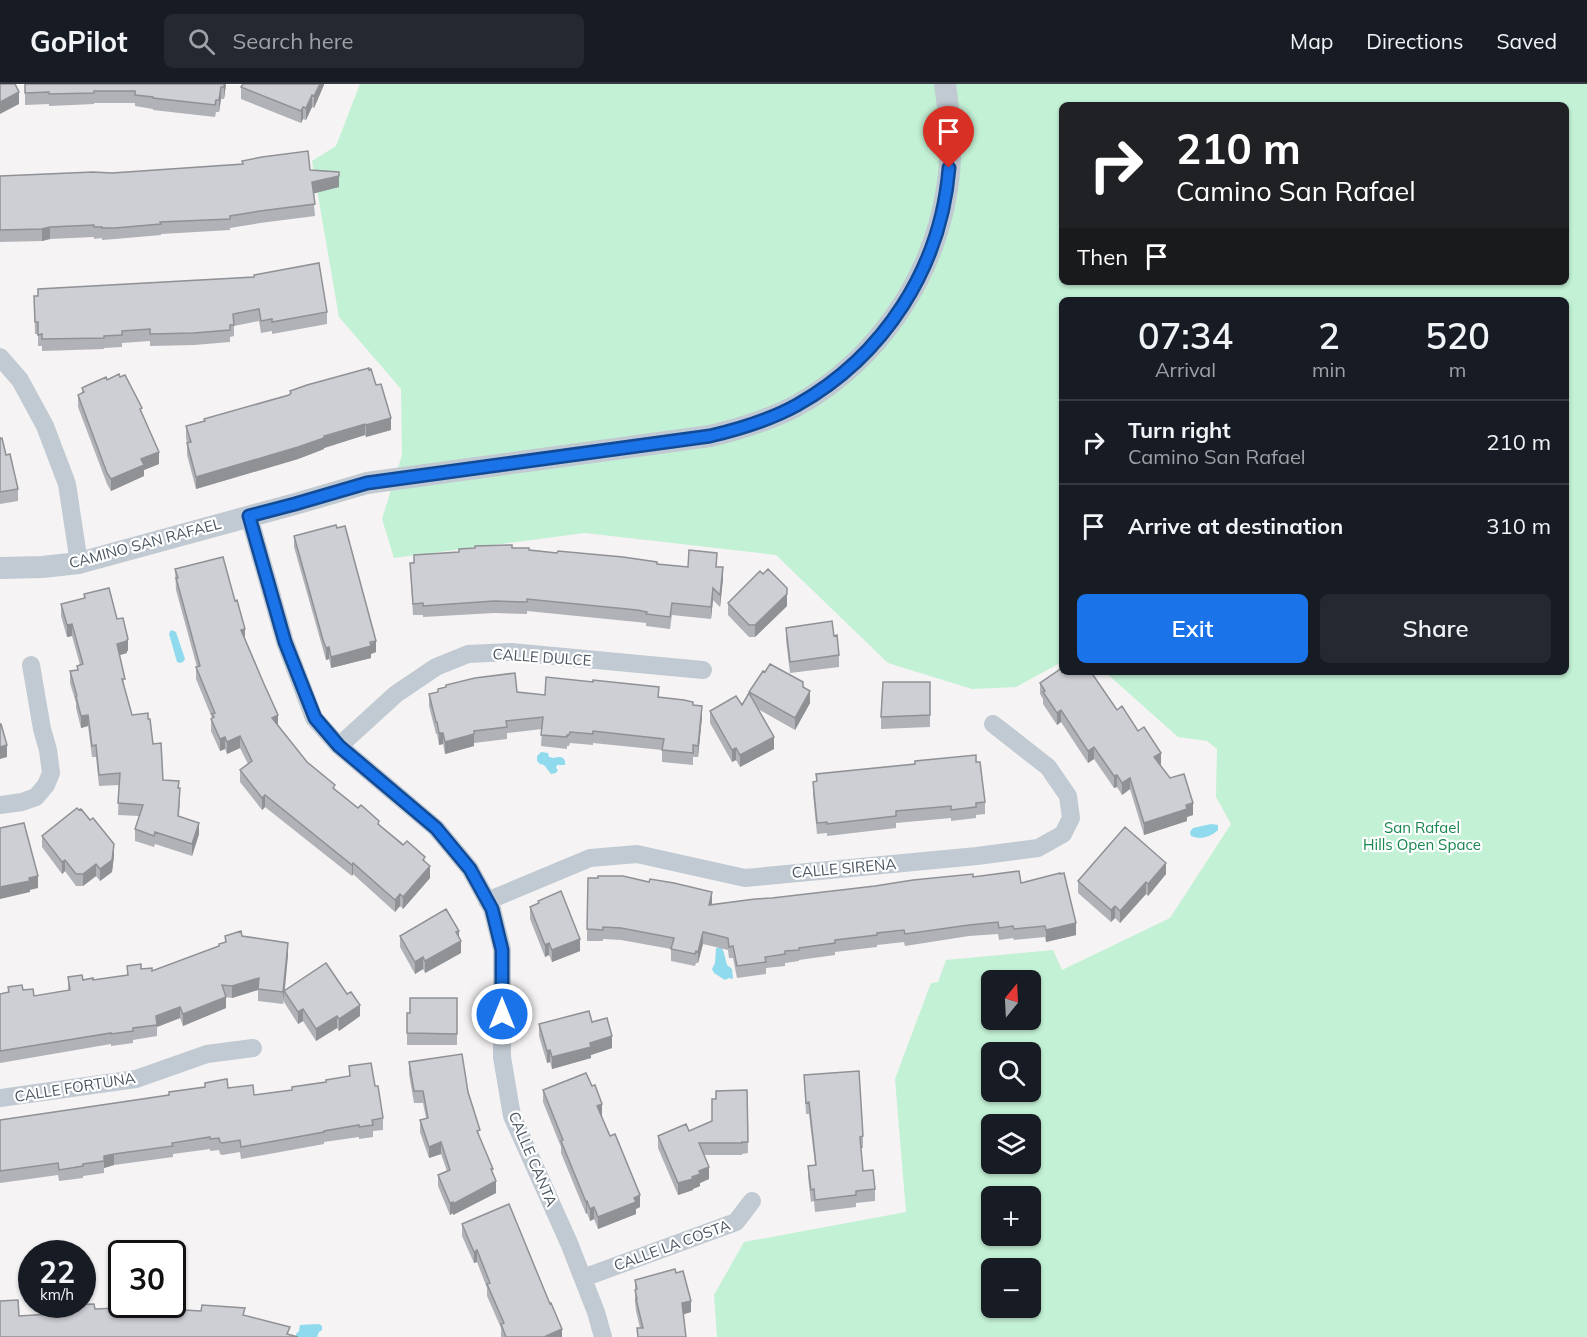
<!DOCTYPE html>
<meta charset="utf-8">
<style>
:root{--surface:#171b24;--page:#242831;--text:#f1f3f6;--muted:#9ea1a6;--line:#363941;--accent:#1a73e8}
body{margin:0;font-family:Mulish,sans-serif;background:var(--page);color:var(--text);height:100vh;display:flex;flex-direction:column;font-size:22px;white-space:nowrap}
*{box-sizing:border-box;margin:0}
p{font-size:20px;color:var(--muted)}
.icon{flex:none;width:33px;height:33px;fill:none;stroke:currentColor;stroke-width:2;stroke-linecap:round;stroke-linejoin:round}
.map{position:relative;flex:1;overflow:hidden}
.side{position:absolute;left:1059px;top:213px;width:510px;height:378px;display:flex;flex-direction:column;background:var(--surface);border-radius:9px;box-shadow:0 2px 4px #0004}
.side>*{flex:none}
.banner{position:absolute;left:1059px;top:18px;width:510px;height:183px;border-radius:9px;box-shadow:0 2px 4px #0004;background:#202124;color:#fff;overflow:hidden}
.needle{width:39px;rotate:18deg}
.controls{position:absolute;left:981px;top:886px;display:grid;gap:12px}
.controls a{display:grid;place-items:center;width:60px;height:60px;border-radius:9px;background:var(--surface);box-shadow:0 2px 4px #0004;font-size:30px}
.speed{position:absolute;left:18px;top:1156px;display:flex;gap:12px;font-size:30px;font-weight:700;text-align:center}
.speed>*{display:grid;place-content:center;width:78px;height:78px;border-radius:50%;background:var(--surface);box-shadow:0 2px 4px #0004;line-height:1}
.speed small{font-size:15px;font-weight:400}
.speed .limit{border:3px solid #111;border-radius:9px;background:#fff;color:#111}
.pin{position:absolute;display:grid;place-items:center;width:51px;height:51px;color:#fff;margin:-62px -26px;border-radius:50% 50% 50% 0;rotate:-45deg;box-shadow:0 0 6px #0007}
.pin .icon{rotate:45deg}
.me{position:absolute;width:66px;margin:-33px;rotate:0deg;stroke-linejoin:round;filter:drop-shadow(0 0 4px #0008)}
.turn{display:flex;align-items:center;gap:21px;height:126px;padding:0 18px;font-size:27px}
.turn .icon{width:78px;height:78px;stroke-width:2.5}
.turn b{display:block;font-size:42px;line-height:51px}
.then{display:flex;align-items:center;height:57px;padding:0 18px;background:#0003;gap:12px;font-size:22px}
.eta{display:flex;justify-content:space-evenly;align-items:center;height:102px;text-align:center}
.eta b{font-size:36px;font-weight:600;line-height:42px}
.primary-button{display:flex;gap:12px;margin-top:auto;padding:12px 18px}
.primary-button a{flex:1;height:69px;border-radius:9px;background:var(--accent);color:#fff;font-size:24px;font-weight:600;line-height:69px;text-align:center}
.primary-button a+a{background:var(--page);color:var(--text)}
ul{padding:0;list-style:none}
li{display:flex;align-items:center;gap:18px;height:84px;padding:0 18px;border-top:2px solid var(--line)}
li div{flex:1}
li b{display:block;font-size:22px}
li em{font-style:normal}
header{display:flex;align-items:center;gap:36px;box-sizing:border-box;height:84px;padding:0 30px;background:var(--surface);border-bottom:2px solid var(--line)}
header strong{font-size:28px}
nav{display:flex;gap:33px;margin-inline-start:auto;font-size:21px}
.search{width:420px;height:54px;background:var(--page);display:flex;align-items:center;gap:15px;box-sizing:border-box;padding:0 21px;border-radius:9px;color:var(--muted);font-size:22px}
.map>svg:first-child{display:block}
.green{fill:#c3f1d5;fill-rule:evenodd}
.water{fill:#90daee}
.lines{fill:none;stroke-linecap:round;stroke-linejoin:round}
.minor{stroke:#c1cad2;stroke-width:18}
.tertiary{stroke:#c1cad2;stroke-width:22}
.wall{fill:#b0b2b7}
.shaded-wall{fill:#909195}
.building{fill:#cdcfd5;stroke:#909195;stroke-width:1.5}
.route-casing{stroke:#114b97;stroke-width:15}
.route{stroke:#1a73e8;stroke-width:10}
.labels{text-anchor:middle;dominant-baseline:central;stroke-width:4.5;stroke-linejoin:round;paint-order:stroke}
.street-label{font-size:15px;fill:#4a5661;stroke:#fff}
.park-label{font-size:15px;fill:#17864f;stroke:#fff}
</style>
<header>
<strong>GoPilot</strong>
<div class="search"><svg class="icon" aria-label="search" viewBox="0 0 24 24"><circle cx="10" cy="10" r="6"/><path d="M15 15l6 6"/></svg>Search here</div>
<nav><a>Map</a><a>Directions</a><a>Saved</a></nav>
</header>
<div class="map">
<svg width="1587" height="1253" viewBox="0 0 1587 1253">
<rect width="100%" height="100%" fill="#f5f3f3"/>
<!-- green -->
<path class="green" d="M360 0H1587V1253H717L714 1211 744 1158 906 1128 895 995 931 899 938 898 946 876 1053 866 1062 886 1170 834 1231 740 1216 713 1217 665 1207 657 1178 653 1105 588H1566V216H1062V578L1016 603 972 605 888 579 776 471 585 449 394 474 382 435 402 371 401 305 339 233 312 77 336 62ZM1062 21H1566V198H1062ZM992 897H1030V936H992ZM992 969H1030V1008H992ZM992 1041H1030V1080H992ZM992 1113H1030V1152H992ZM992 1185H1030V1224H992Z"/>
<!-- water -->
<path class="water" d="M171 546 176 548 185 575 183 578 180 579 177 578 169 550Z
M541 668 548 669 549 673 554 674C560 672 566 673 565 681H557L556 684 558 686 556 689 551 690 544 681 540 680 537 677V672Z
M1211 740 1218 741V746C1211 753 1200 756 1191 752L1190 748 1193 744Z
M716 864H722L724 869 727 881 732 885 733 895 729 894 725 896 714 889 712 885 715 879Z
M319 1240 322 1242V1246L319 1248 317 1253H296V1250L299 1247 300 1241Z"/>
<g class="lines">
<!-- minor -->
<path class="minor" d="M0 273 20 296 45 342 67 400 79 479
M249 432 285 558 314 634 339 662 436 744 470 785 492 825 502 865V973L512 1032 569 1159 596 1228 603 1253
M339 662 396 610 436 583 468 570 511 568 703 586
M0 721 22 718 36 713 46 701 51 689 48 666 42 645 31 581
M487 817 590 774 637 770 745 794 977 772 1038 764 1063 750 1071 734 1068 712 1048 683 993 640
M0 1014 136 995 207 970 253 964
M583 1194 736 1138 752 1117"/>
<!-- tertiary -->
<path class="tertiary" d="M0 484 42 483 79 479 295 420 367 399 710 352C740 345 769 336 796 322 877 277 933 195 947 105 953 70 950 34 945 0"/>
</g>
<!-- wall -->
<path class="wall" d="M25 0H226L224 15H221L219 28H216L215 33 153 26V25L135 22V19H94V20L49 22V20L25 21Z
M324 0 314 24 312 23 306 36 303 35 301 39 241 15V3Z
M310 86 339 103 313 109 315 132 260 139 230 144V146L161 150V151L115 155 102 156V154L94 155V153L50 155 42 157 0 158V92Z
M34 212 327 228V240L272 250V247L261 249 259 237 234 242V252L230 253V258L194 261 150 262V257L122 259V263L104 264V265L42 267V262H38V250H35Z
M107 296 142 329 159 380 144 386V392L111 407 107 400 78 323V311L82 309V304Z
M290 307 391 346 366 353 365 351 324 364V365L298 375 196 405 187 371V359L186 354V342L289 311 290 310Z
M0 353 18 405V417L0 420Z
M294 452 376 568 371 570V574L331 584 329 575 326 576 294 463Z
M512 464 688 483H717L723 495 720 523 713 516 711 535 672 531 670 545 646 542V539L637 538 527 527V530L494 529 423 533V531H413L410 479Z
M175 485 245 556 278 642 307 678 335 705 425 777 430 794 403 825 400 822 395 828 353 790 352 792 265 723 262 726 240 698V686L248 680 240 664 227 670 225 665 220 667 211 647V635L212 634 196 595V583H197L176 506Z
M763 490 787 522 755 553H749L728 531V519Z
M84 510 117 535 128 567H127V569L119 571 125 605 132 631 153 660 163 696 179 704 180 715 179 733 199 750 192 772 155 760 154 763 135 757V745L139 732 118 731 119 701 99 702 96 673H92L88 642 81 644 76 624V619L70 599V587L77 586V582L80 581 72 552 67 553 61 532V520L84 514Z
M786 544 834 552 839 571V583L790 589 786 556Z
M763 587 803 603 810 619 795 646 758 625 774 665 740 683 736 676 732 678 710 639V627L742 621Z
M930 598V643L881 645V633Z
M1040 599 1117 626 1161 680 1160 681 1193 731 1187 733V737L1144 751 1130 705 1122 711 1117 703 1114 704 1094 675 1088 679 1061 638 1057 641 1043 620V615L1040 610Z
M438 605 517 608 545 611 659 613 693 621 702 633 698 673H693V681L662 678V666L593 659V661L570 659 569 662H567V665L541 662 542 645 507 649V655L474 659V662L445 670 443 660 439 661 437 650H436L429 622V610L438 608Z
M976 678 985 718V730L976 731V734L951 737V734L896 739V744L827 752V749L817 750 813 710V698L816 697V690Z
M42 752 114 772 112 788 100 797 96 792 83 802H76L65 787 62 790 42 763Z
M1166 790 1148 812 1146 810 1120 839 1115 834 1111 838 1078 809V797Z
M973 793 1021 799 1076 851 1046 858 1045 853 1014 856 1013 854 999 856 998 850 969 852 905 862 904 858 877 861V863L835 868V871L799 876V877L785 879V882L766 884V890L737 894 733 874H729L728 866 703 860 698 879H696L695 882 671 877V865L621 856 603 855V857H587V845L712 821Z
M538 817 580 867 552 878 549 871 545 873 530 835V823L538 820Z
M225 852H242L288 871 285 906 360 932 339 947 337 944 316 957 303 937 298 940 284 918V911L283 920 258 917V906L232 914 226 913V924L183 942 180 934 157 943V952L133 956V959L111 962V960L0 979V910L8 908V903L23 906 34 912 68 906V893L83 896H93L127 891V882L152 887 219 862 225 858Z
M400 852 459 853 461 869 425 889 423 885 415 890 400 863Z
M457 914V961H407V929H410Z
M592 938 612 964 591 971V974L552 985 550 978 547 979 539 952V940Z
M409 978 468 1008 480 1054 493 1089 496 1109 453 1131V1129L450 1131 438 1102V1091L447 1087 441 1070 429 1074 420 1048V1036L426 1034 423 1019H414L409 990Z
M349 982 375 1002 383 1034V1046L373 1047V1053L359 1055V1053L324 1058V1060L241 1075 240 1068 222 1071 220 1070 219 1066 210 1067V1065L173 1070V1073L114 1081 104 1084V1089L83 1092V1094L59 1097 58 1091 0 1099V1036L169 1011 205 1003V999L254 1011 292 1006 349 992Z
M804 991 863 1052V1064H861L863 1087 875 1105V1117L856 1119V1123L815 1128 814 1117 811 1118 808 1093V1082L815 1081 809 1030H806Z
M543 1006 602 1032H601L640 1123 636 1125V1130L598 1145 594 1135 590 1137 587 1129 586 1130 561 1069V1063L543 1018Z
M747 1006 748 1069 742 1070V1071H704L709 1095 700 1099V1102L693 1105V1106L678 1111 658 1064V1052L689 1047 712 1037 716 1015Z
M462 1140 562 1253H501V1244L487 1212V1204L477 1178 474 1179 462 1152Z
M635 1196 691 1228 683 1230 686 1253H637V1244H640L636 1227 635 1218Z"/>
<!-- shaded-wall -->
<path class="shaded-wall" d="M224 0H226L224 15Z
M320 0H324V1L314 24V12Z
M221 3V15L219 28V16Z
M19 8V20L0 30V18Z
M312 11V23L306 36V24Z
M303 23V35L301 39V27Z
M339 92V103L312 110V98Z
M50 143V155L42 157V145Z
M391 334V346L366 353V341Z
M365 340V351L324 364V365L298 375 196 405V393Z
M159 368V380L144 386V392L111 407V395L141 375Z
M723 483V495L720 523V511Z
M713 504V516L711 535V523Z
M787 510V522L755 553V541Z
M72 540V552L67 553V541Z
M245 545V557L241 546Z
M128 555V567H127V569L117 572V560Z
M376 557V568L371 570V574L331 584V573Z
M329 563V575L326 576V564Z
M810 607V619L795 646V634Z
M702 622V633L698 673V662Z
M1061 626V638L1057 641V629Z
M88 631V642L81 644V632Z
M278 631V643L272 634Z
M439 649H443V660L439 661Z
M474 650V662L445 670V658Z
M240 652V664L227 670V658Z
M225 653V665L220 667V655Z
M774 653V665L740 683V671Z
M7 661V673L0 675V663Z
M1094 663V675L1088 679V667Z
M736 664V676L732 678V666Z
M1161 669V680L1154 685V673Z
M1117 691V703L1114 704V692Z
M1130 694V705L1122 711V699Z
M265 711V723L262 726V714Z
M1193 719V731L1187 733V737L1144 751V739Z
M199 739V750L192 772V760Z
M114 760V772L112 788 100 797V785Z
M65 776V787L62 790V778Z
M353 779V790L352 792V781Z
M1166 779V790L1148 812V800Z
M96 780V792L83 802V790Z
M430 782V794L403 825V813Z
M38 792V804L30 806V808L0 815V803Z
M1146 798V810L1120 839V827Z
M712 808V820L709 833V821Z
M400 810V822L395 828V816Z
M1115 822V834L1111 838V826Z
M1076 839V851L1046 858V846Z
M459 847V858L461 857V869L425 889V877Z
M703 848V860L698 879V868Z
M580 855V867L552 878V866Z
M288 859V871L283 920V908Z
M549 859V871L545 873V861Z
M423 873V885L415 890V878Z
M259 894 258 906 232 914V902Z
M226 913V924L183 942V930Z
M360 921V932L339 947V935Z
M180 923V934L157 943 156 932Z
M303 925V937L298 940V928Z
M337 932V944L316 957V945Z
M612 952V964L591 971V974L552 985V973Z
M550 966V978L547 979V967Z
M602 1020V1032L597 1034V1022Z
M441 1058V1070L429 1074V1063Z
M114 1070V1081L104 1084V1072Z
M709 1083V1095L700 1099V1102L693 1105V1106L678 1111V1099L692 1093 699 1087Z
M496 1097V1109L453 1131V1120Z
M640 1111V1123L636 1125V1130L598 1145V1133L634 1114Z
M587 1117V1129L586 1130V1118Z
M453 1118V1129L450 1131V1119Z
M594 1123V1135L590 1137V1125Z
M477 1166V1178L474 1179V1168Z
M691 1217V1228L682 1231V1219Z
M562 1245V1253H546V1252Z"/>
<!-- building -->
<path class="building" d="M0 0H15L19 8 0 18Z
M25 0H224V3H221L219 16H216L215 21 153 14V13L135 11V7H94V9L49 10V8L25 9Z
M243 0H320L314 12 312 11 306 24 303 23 301 27 241 3Z
M308 67 310 86 339 88V92L312 98 315 120 260 127 230 132V135L160 138 161 140 115 144H102V143H94V141L50 143 42 145 0 146V92L93 88 112 89 243 80 242 77 262 73Z
M319 179 327 228 272 238V235L261 237 259 225 233 230 234 241H230V246L194 249 150 250V245L122 247V251L104 252V254L42 255V250L38 251V238H35L34 212H38V205L254 193V191Z
M369 284V286L371 285 376 301 381 300 391 334 366 341 365 340 324 352V354L298 363 196 393 187 359 191 358 186 342 205 337 204 335 289 311 291 309 290 307 307 301Z
M119 290 120 293 125 291 142 324 140 325 159 368 141 375 144 381 111 395 107 389 78 311 84 308 82 304 86 302 106 293 107 296Z
M0 353V355L2 354 6 371 10 370 18 405 0 408Z
M336 441 337 444 345 442 376 557 370 558 371 562 331 573 329 563 326 564 323 556 294 452Z
M512 461V464H529V466L557 469 558 467 623 473 657 478V480L688 483 689 466 717 469 716 483H723L720 511 713 504 711 523 672 519 670 533 646 530 647 528 637 526 527 515V518L494 517 423 522V519L413 520 410 479H414V471L459 468V465L475 464V462Z
M223 473 235 517 237 516 245 545 241 546 264 600 278 631 272 634 307 678 335 701 333 704 358 724 361 721 379 737 378 740 403 761 407 757 425 773 423 776 430 782 403 813 400 810 395 816 353 779 352 781 265 711 262 714 240 686 252 677 240 652 227 658 225 653 220 655 211 635 214 633 212 630 215 629 196 583 200 582 176 494H178L175 485Z
M768 485 787 504V510L755 541H749L728 519 760 487 763 490Z
M109 504 117 535 123 534 128 555 127 556V557L117 560 125 595H122L132 631 148 629V635H150L153 660 161 659 163 696 179 697 178 704H180L178 732 199 739 192 760 155 748 154 752 135 745 143 721 118 719 120 689 99 691 96 661 92 662 88 631 81 632 76 613 77 612 70 587 78 586 77 582 83 580 72 540 67 541 61 520 85 514 84 510Z
M832 537 834 552 837 551 839 571 790 578 786 544Z
M770 580 803 598V603L810 607 795 634 749 608 763 587 765 588Z
M1062 584V588H1091L1117 626 1122 622 1138 647 1144 643 1161 669 1154 673 1170 694 1184 690 1193 719 1186 721 1187 725 1144 739 1130 694 1122 699 1117 691 1114 692 1094 663 1088 667 1061 626 1057 629 1043 608 1045 607 1040 599Z
M515 589 517 608 545 611 546 593 593 598V596L659 603 658 613 684 616 693 618V621L702 622 698 662 693 661V669L662 666 664 655 593 647V650L570 648 569 651H567V653L541 651 543 633 506 637 507 643 474 647V650L445 658 443 649H439L437 638H436L429 610 438 608V605L446 603V601L475 594Z
M883 598H930V631L881 633Z
M749 609 774 653 740 671 736 664 732 666 710 627 736 612 742 621Z
M0 640H1L7 661 0 663Z
M976 671V678H980L985 718 976 719V723L951 726V722L896 727V732L827 740V738L817 739 813 698 817 697 816 690 915 680V677Z
M77 724 79 726 81 725 90 736 93 734 114 760 112 776 100 785 96 780 83 790H76L65 776 62 778 42 752Z
M24 739 38 792 29 794 30 797 0 803V744Z
M1125 743 1166 779 1148 800 1146 798 1120 827 1115 822 1111 826 1078 797Z
M1019 787 1021 799 1060 789V790L1064 789 1076 839 1046 846 1045 842 1014 845 1013 842 999 844 998 838 969 841 905 850 904 846 877 849V851L835 856V859L799 864V866L785 867V870L765 873 766 878 737 882 733 862 729 863 728 854 703 848 698 868 696 867 695 870 671 865 674 854 621 844 603 843V846L587 845 588 794H598V792H623L649 798 650 795 674 799 712 808 709 821 755 815 772 814 875 802 913 796 973 790V793Z
M561 807 580 855 552 866 549 859 545 861 530 823 539 819 538 817Z
M446 825 459 847 456 848 461 857 425 877 423 873 415 878 400 852Z
M241 847 242 852 288 859 283 908 258 905 259 894 232 902 222 901 226 913 183 930 180 923 156 932 157 941 133 944V947L111 950V949L0 967V910L9 908 8 903 22 901 23 906 33 905 34 912 70 906 68 893 82 891 83 896 93 894V896L128 891 127 882 141 880V885L152 884V887L219 862V860L226 858 225 852Z
M326 879 347 910 351 908 360 921 339 935 337 932 316 945 303 925 298 928 284 907Z
M410 914H457V950L407 949V929H410Z
M589 927 592 938 607 934 612 952 590 959 591 963 552 973 550 966 547 967 539 940Z
M462 970 468 1008 480 1046 477 1047 493 1085H491L496 1097 453 1120V1118L450 1119 438 1091 450 1086 441 1058 429 1063 420 1036 428 1034 423 1007H414L409 978Z
M371 979 375 1002H378L383 1034 372 1036 373 1041 359 1043V1041L324 1047V1048L241 1063 240 1056 222 1059 220 1058 219 1054 210 1055V1053L172 1059 173 1062 114 1070 104 1072V1077L83 1080V1082L59 1086 58 1079 0 1087V1036L169 1011V1008L205 1003V999L227 995 228 1004 253 1001 254 1011 292 1006V1003L326 998V996L350 992 349 982Z
M859 987 863 1052 860 1053 863 1087 873 1086 875 1105 856 1107V1111L815 1116 814 1105 811 1106 808 1082 816 1081 809 1018 806 1019 804 991Z
M586 989 592 1002 595 1001 602 1020 597 1022 610 1052 615 1050 640 1111 634 1114 636 1118 598 1133 594 1123 590 1125 587 1117 586 1118 561 1057 563 1056 543 1006Z
M747 1006 748 1058H742V1059H699L709 1083 699 1087 700 1090 692 1093 693 1095 678 1099 658 1052 686 1040 689 1047 712 1037V1015H716V1007Z
M509 1120 550 1220 551 1219 562 1245 546 1252 547 1253H506L501 1240 504 1239 487 1200 490 1199 477 1166 474 1168 462 1140Z
M675 1185 676 1189 683 1187 691 1217 682 1219 686 1253H638L637 1244H643L636 1215H637L635 1206 637 1205 635 1196Z
M18 1216 19 1232 50 1230 49 1221 94 1220 95 1225 142 1223V1221H166V1225L201 1227 202 1221 245 1224 243 1231 290 1243 287 1250 298 1253H0V1217Z"/>
<g class="lines">
<!-- route casing -->
<g class="route-casing">
<path id="route" d="M502 930V866L492 825 470 785 436 744 339 662 315 634 285 558 249 432 295 420 367 399 710 352C740 345 770 336 797 321 884 272 941 184 949 84"/>
</g>
<!-- route -->
<use href="#route" class="route"/>
</g>
<g class="labels">
<!-- street labels -->
<g class="street-label">
<text transform="translate(145 459) rotate(-15)">CAMINO SAN RAFAEL</text>
<text transform="translate(542 573) rotate(4)">CALLE DULCE</text>
<text transform="translate(844 784) rotate(-5)">CALLE SIRENA</text>
<text transform="translate(75 1003) rotate(-9)">CALLE FORTUNA</text>
<text transform="translate(533 1075) rotate(67)">CALLE CANTA</text>
<text transform="translate(672 1161) rotate(-20)">CALLE LA COSTA</text>
</g>
<!-- park labels -->
<g class="park-label">
<text x="1422" y="743">San Rafael<tspan x="1422" dy="17">Hills Open Space</tspan></text>
</g>
</g>
</svg>
<div class="controls">
<a><svg class="needle" viewBox="-14 -14 28 28"><path d="M0-13l5 13h-10z" fill="#e53935"/><path d="M0 13l5-13h-10z" fill="#9ea1a6"/></svg></a>
<a><svg class="icon" aria-label="search" viewBox="0 0 24 24"><circle cx="10" cy="10" r="6"/><path d="M15 15l6 6"/></svg></a>
<a><svg class="icon" aria-label="layers" viewBox="0 0 24 24"><path d="M12 4l9 5-9 5-9-5zM3 14l9 5 9-5"/></svg></a>
<a>+</a>
<a>−</a>
</div>
<div class="speed"><div>22<small>km/h</small></div><div class="limit">30</div></div>
<div class="pin" style="left:949px;top:84px;background:#d93025"><svg class="icon" aria-label="arrive" viewBox="0 0 24 24"><path d="M6 21V4h12l-3 4 3 4H6"/></svg></div>
<svg class="me" style="left:502px;top:930px" viewBox="-20 -20 40 40"><circle r="17" fill="#1a73e8" stroke="#fff" stroke-width="3"/><path d="M0-11L8 9 0 5-8 9z" fill="#fff"/></svg>
<div class="banner">
<div class="turn"><svg class="icon" aria-label="right" viewBox="0 0 24 24"><path d="M7 20v-9h11M14 6l5 5-5 5"/></svg><div><b>210 m</b>Camino San Rafael</div></div>
<div class="then">Then<svg class="icon" aria-label="arrive" viewBox="0 0 24 24"><path d="M6 21V4h12l-3 4 3 4H6"/></svg></div>
</div>
<section class="side">
<div class="eta">
<div><b>07:34</b><p>Arrival</p></div>
<div><b>2</b><p>min</p></div>
<div><b>520</b><p>m</p></div>
</div>
<ul>
<li><svg class="icon" aria-label="right" viewBox="0 0 24 24"><path d="M7 20v-9h11M14 6l5 5-5 5"/></svg><div><b>Turn right</b><p>Camino San Rafael</p></div><em>210 m</em></li>
<li><svg class="icon" aria-label="arrive" viewBox="0 0 24 24"><path d="M6 21V4h12l-3 4 3 4H6"/></svg><div><b>Arrive at destination</b></div><em>310 m</em></li>
</ul>
<div class="primary-button"><a>Exit</a><a>Share</a></div>
</section>
</div>
